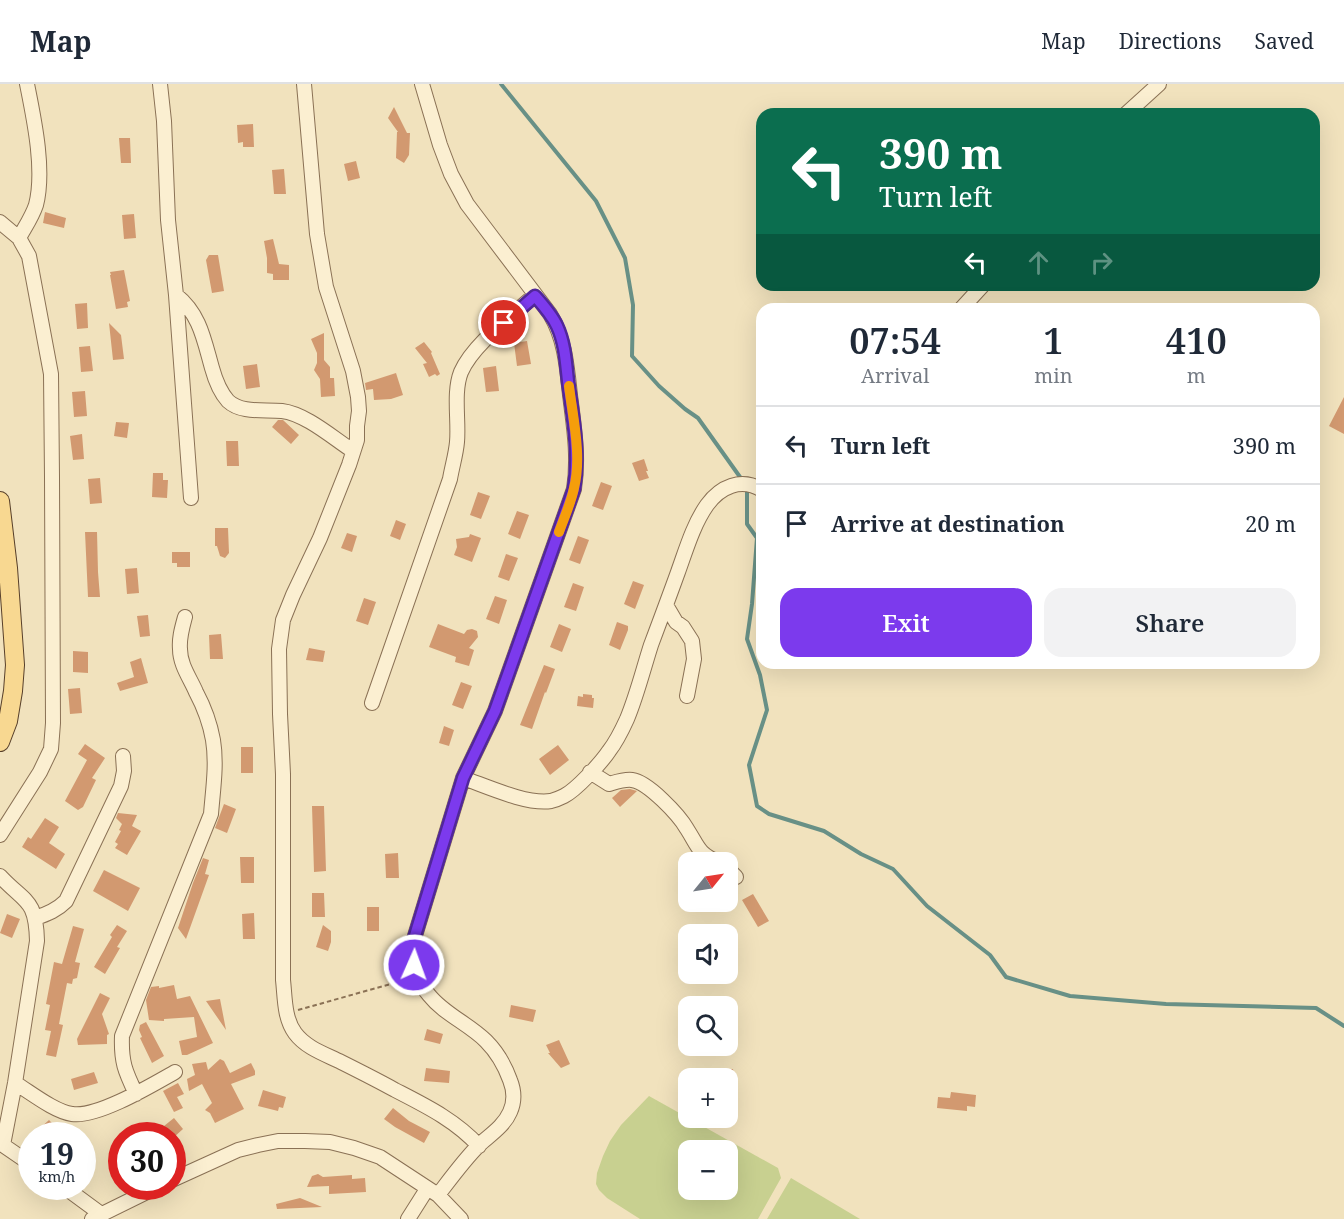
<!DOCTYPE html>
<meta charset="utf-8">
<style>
:root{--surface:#fff;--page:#f2f2f3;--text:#1f2937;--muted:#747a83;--line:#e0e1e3;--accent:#7c3aed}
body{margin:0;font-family:"Noto Serif",serif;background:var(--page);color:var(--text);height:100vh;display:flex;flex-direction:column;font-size:22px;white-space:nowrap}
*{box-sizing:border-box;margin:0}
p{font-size:20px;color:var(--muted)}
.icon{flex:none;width:33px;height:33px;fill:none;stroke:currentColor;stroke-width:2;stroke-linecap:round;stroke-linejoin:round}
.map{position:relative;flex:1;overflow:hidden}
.side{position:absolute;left:756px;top:219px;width:564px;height:366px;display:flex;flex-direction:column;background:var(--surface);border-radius:18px;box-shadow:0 6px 24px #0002}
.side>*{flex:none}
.top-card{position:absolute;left:756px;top:24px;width:564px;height:183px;border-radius:18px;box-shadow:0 6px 24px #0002;background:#0b6e4f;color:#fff;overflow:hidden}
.needle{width:39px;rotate:60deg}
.fabs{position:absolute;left:678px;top:768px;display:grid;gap:12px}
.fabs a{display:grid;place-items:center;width:60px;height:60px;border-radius:12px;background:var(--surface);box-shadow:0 6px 24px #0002;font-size:30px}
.speed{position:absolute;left:18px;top:1038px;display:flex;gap:12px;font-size:30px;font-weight:700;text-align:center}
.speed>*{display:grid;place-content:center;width:78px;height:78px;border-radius:50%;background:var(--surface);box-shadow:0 6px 24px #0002;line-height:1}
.speed small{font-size:15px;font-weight:400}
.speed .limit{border:9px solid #d22;background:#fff;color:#111}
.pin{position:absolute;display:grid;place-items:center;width:51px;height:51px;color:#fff;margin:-26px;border:3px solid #fff;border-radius:50%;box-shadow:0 2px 6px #0007}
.me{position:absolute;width:66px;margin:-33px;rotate:2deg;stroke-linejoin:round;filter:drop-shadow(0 0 4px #0008)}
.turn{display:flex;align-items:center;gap:21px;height:126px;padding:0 24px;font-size:27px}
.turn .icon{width:78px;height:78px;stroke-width:2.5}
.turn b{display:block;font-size:42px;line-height:51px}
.lanes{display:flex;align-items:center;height:57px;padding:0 24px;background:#0003;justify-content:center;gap:30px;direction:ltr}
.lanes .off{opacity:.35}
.eta{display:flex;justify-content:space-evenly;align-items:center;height:102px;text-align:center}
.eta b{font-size:36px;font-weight:600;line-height:42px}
.action{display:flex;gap:12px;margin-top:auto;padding:12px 24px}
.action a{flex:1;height:69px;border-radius:18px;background:var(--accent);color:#fff;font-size:24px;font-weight:600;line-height:69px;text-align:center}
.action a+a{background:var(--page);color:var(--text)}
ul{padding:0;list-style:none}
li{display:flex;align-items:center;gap:18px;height:78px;padding:0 24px;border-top:2px solid var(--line)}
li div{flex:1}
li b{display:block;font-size:22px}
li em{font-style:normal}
header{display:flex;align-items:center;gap:36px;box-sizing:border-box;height:84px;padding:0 30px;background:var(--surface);border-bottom:2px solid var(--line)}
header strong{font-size:28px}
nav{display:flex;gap:33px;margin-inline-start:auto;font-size:21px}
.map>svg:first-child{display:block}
.green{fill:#c8d090;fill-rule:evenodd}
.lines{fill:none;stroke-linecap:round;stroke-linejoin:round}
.stream{stroke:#689086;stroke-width:4}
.building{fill:#d29970}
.minor-casing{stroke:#8a7155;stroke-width:16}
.major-casing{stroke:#573f2a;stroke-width:20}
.path{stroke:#8a7155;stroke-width:2;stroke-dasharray:4.5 3;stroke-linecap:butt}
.minor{stroke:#fbefd1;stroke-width:14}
.major{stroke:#f8d891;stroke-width:18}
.route-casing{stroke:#51269a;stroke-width:15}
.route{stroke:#7c3aed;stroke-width:10}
.slow{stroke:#f59e0b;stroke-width:10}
</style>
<header>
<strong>Map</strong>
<nav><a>Map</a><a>Directions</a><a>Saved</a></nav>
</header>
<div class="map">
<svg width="1344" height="1135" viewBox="0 0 1344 1135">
<rect width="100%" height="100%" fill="#f1e2bd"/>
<!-- green -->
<path class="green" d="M649 1012 778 1084 781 1094 758 1135H640L607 1114 599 1106 596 1100 597 1089 603 1072 610 1057 621 1041ZM688 1066H728V1106H688Z
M791 1094 860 1135H767Z"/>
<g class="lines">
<!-- stream -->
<path class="stream" d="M501 0 596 117 625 174 633 221 632 272 659 302 685 325 698 334 740 393
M747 404V440L757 454 752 520 747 555 760 591 767 626 749 681 757 722 769 730 824 747 861 770 893 785 927 822 990 871 1006 893 1070 912 1166 920 1316 924 1344 942"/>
</g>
<!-- building -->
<path class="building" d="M394 23 407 49H410L409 71 404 79 396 74 397 48H398L388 34Z
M253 40 254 63H243V58L238 59 237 41Z
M119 54H130L131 79H121Z
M356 77 360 94 348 97 344 80Z
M284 85 286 110H274L272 86Z
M45 128 66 134 64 144 43 139Z
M134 130 136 154 124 155 122 131Z
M273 155 279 180 289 181V196H273V190L267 189V174L264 157Z
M209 171H218L224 207 212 209 206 176Z
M124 186 130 217 127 218 128 223 116 225 110 191H111L110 188Z
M87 219 88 244 77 245 75 220Z
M109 239 121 251 124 275 113 276Z
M324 249V276L330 283V294H334L335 312 321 313 320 295 314 286 317 279V269L311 255Z
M527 257 531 280 517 282 514 259Z
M424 258 432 268 431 269 440 290 437 292 435 290 429 293 423 280 427 279 415 264Z
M90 262 93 287 81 288 79 263Z
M257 280 260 303 246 305 243 282Z
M496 282 499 307 486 308 483 284Z
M396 289 403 311 391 315 374 316 373 305 366 306 365 299Z
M85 307 87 332 74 333 72 308Z
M1344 313V350L1329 342Z
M278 336H283L299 351 291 360 272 343Z
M116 338 129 339 127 354 114 352Z
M82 350 84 375 73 376 70 352Z
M226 357H238L239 382H227Z
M644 375 648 387H646L649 394 639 397 632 379Z
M153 389H163V396H168L167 414 152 413Z
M100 394 102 419 90 420 88 395Z
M601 398 612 402 603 426 592 422Z
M478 408 490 412 481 435 470 431Z
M517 427 529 431 520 455 508 450Z
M396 436 406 440 400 456 390 452Z
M215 444H228L229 469 225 474 220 472 217 462H215Z
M85 448H97L98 488 100 513H88Z
M347 449 357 452 352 468 341 464Z
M470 450 481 454 472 478 454 471 457 463 456 455 469 453Z
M578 452 589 456 580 480 569 476Z
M172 468H190V483H177V479H172Z
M506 470 518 474 509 497 498 493Z
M137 484 139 509 127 510 125 485Z
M633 497 644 501 635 525 624 520Z
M573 499 584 503 576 527 564 523Z
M495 512 507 516 499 540 486 535Z
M364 514 376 518 368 541 356 537Z
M148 531 150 552 140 553 137 532Z
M617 538 628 542V546L620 566 609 561Z
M438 540 464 550 467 546 472 545 477 547 478 553 469 564 474 566 469 582 455 578 456 573 429 563Z
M559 540 571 545 562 568 550 563Z
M221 550 223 575H210L209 551Z
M309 564 325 567 323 578 306 576Z
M73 567 88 568V589L73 588Z
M141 574 148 599 120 607 117 599 134 593 130 578Z
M544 581 555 585 546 609 545 608 532 645 520 641Z
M461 598 472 602 463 625 452 621Z
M80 604 82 629 70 630 68 605Z
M583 610 592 611V614H594L593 624 577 622 578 612 583 613Z
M444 642 454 646 449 662 439 659Z
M85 660 105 674 92 694 96 696 83 723 78 726 65 717 87 676 78 670Z
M558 661 569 676 550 691 539 675Z
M241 663H253V689H241Z
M630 705 637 707 620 723 612 714 621 706Z
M224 720 236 725 227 749 215 744Z
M312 722H324L326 787 314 788Z
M118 729 137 731 132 742 141 747 127 771 115 764 118 760 115 758 121 747 119 746 122 740 116 734Z
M45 734 59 743 49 759 65 770 56 785 22 763 28 753 31 755Z
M398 769 399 794H386L385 770Z
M240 773H254V799H241Z
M203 774 209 776 205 790 209 791 186 855 178 844 193 799Z
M104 786 140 804 128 827 93 807Z
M312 809H324L325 833H312Z
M753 810 769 837 758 843 742 816Z
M367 823H379V847H367Z
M254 829 255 855H243L242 830Z
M7 830 20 835 12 854 0 849Z
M117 841 127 847 117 863 120 864 105 890 94 883 112 853 110 851Z
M323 841 331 847V858L328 867 316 863Z
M73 842 84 845 75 878 80 879 77 894 73 895 72 900 67 899 59 940 63 941 56 973 46 971 51 947 45 946 50 921 46 920 54 878 62 880Z
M174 901 177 915 190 912 213 959 187 971H182L179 957 197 953 194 933 164 935V937L149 936 146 916 151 903 159 902V904Z
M100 909 110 914 102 930 109 950 107 951V960L78 961 77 955Z
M220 915 226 946 206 917Z
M511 921 536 926 533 938 509 933Z
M146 938 164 972 152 979 140 954 142 953 139 946 140 941Z
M427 945 443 950 440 960 424 956Z
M559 956 570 980 561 984 548 969H550L546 961Z
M220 975 224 977 230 989 251 979 255 987V991L231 1000 244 1025 215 1039 210 1029 205 1026 212 1019 202 1000 189 1007 187 995 195 991 192 980 206 978 208 986Z
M426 984 450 987 449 999 424 997Z
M733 985 734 994H705V988Z
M94 988 98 999 74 1006 71 995Z
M178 999 184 1010 177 1013 183 1024 174 1028 163 1007Z
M263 1006 286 1013 283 1024 279 1023 278 1027 258 1022Z
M951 1008 976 1011 975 1023 967 1022V1027L937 1024 938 1013 950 1014Z
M393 1024 409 1037 430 1048 424 1059 395 1043 384 1035Z
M174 1034 183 1045 173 1054 164 1042Z
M49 1036 64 1052H43L38 1046Z
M318 1090 323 1093 352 1091V1095L365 1094 366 1108 329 1110V1102L307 1103 312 1092Z
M300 1114 322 1123 277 1125 276 1120Z"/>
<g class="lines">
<!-- minor casing -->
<g class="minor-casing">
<path id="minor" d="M160 0 164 37 168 136 176 211 191 414
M304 0 317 150 326 203 353 287 358 313 359 327 357 342V356L349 381 320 454 293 511 283 536 279 565 280 630 283 690V896C285 913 284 934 295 949 306 964 325 970 341 978 359 987 377 996 395 1006 426 1022 455 1036 479 1062
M422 0 440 61 451 90 467 120 550 230C565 255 567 283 570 311 574 343 579 373 574 405L495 627 463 694 414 855C412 875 415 895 429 911 444 930 469 940 486 957 497 968 505 982 510 996 514 1006 515 1017 510 1028 504 1042 490 1051 479 1061 464 1076 451 1094 438 1111
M1126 30 1159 0
M0 138 19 154 29 172 51 290 52 393 53 639 51 665 40 688 0 751
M19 154C25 143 32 133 36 121 45 86 34 35 27 0
M176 211C200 230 204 256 212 284 215 295 220 308 228 317 242 330 265 325 282 327 306 330 333 354 353 367
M961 225 983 201
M666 521 676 538 683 543 692 557 694 575 687 612
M372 619 450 395C452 383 456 370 457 358 459 337 453 308 461 288 473 260 512 232 535 211
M590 688 609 700C616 698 625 695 632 696 648 698 679 731 687 745 698 762 698 770 718 778
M463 694C486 702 527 721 551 717 555 716 560 714 564 712 576 706 601 679 609 667 616 658 622 646 627 635 637 611 643 586 651 561 660 537 669 513 678 488 686 466 693 441 707 421 720 403 741 393 762 406
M728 785 736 793
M0 792C25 819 36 814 37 857L15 999 3 1061
M35 834C48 830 57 826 66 817L121 702 124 687 123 672
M15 999C30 1008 55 1028 72 1030 97 1034 152 1001 175 988
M136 1010C125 987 121 978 122 952L211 730C213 705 217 680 213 656 210 639 204 623 196 608 190 594 180 581 180 565 179 554 182 544 185 533
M0 1059 32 1081
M172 1096 238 1066 258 1061 278 1057H305L330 1058 354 1064 380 1073 438 1111 461 1135
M63 1102 101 1130
M92 1135 159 1102
M408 1135 427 1105"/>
</g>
<!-- major casing -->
<g class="major-casing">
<path id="major" d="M0 417 8 484 15 581 13 607 8 637 0 658"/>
</g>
<!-- path -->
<path class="path" d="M298 926 405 896"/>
<!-- minor -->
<use href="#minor" class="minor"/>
<!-- major -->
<use href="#major" class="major"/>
</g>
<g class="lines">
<!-- route casing -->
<g class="route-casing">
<path id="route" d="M414 881 413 869 414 855 463 694 495 627 574 405C580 369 573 333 568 297 566 279 565 259 557 242 552 231 543 221 535 212L504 239"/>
</g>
<!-- route -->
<use href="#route" class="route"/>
<!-- slow -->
<path class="slow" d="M559 448C564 434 571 419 574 404 582 372 573 335 569 302"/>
</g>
</svg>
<div class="fabs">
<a><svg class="needle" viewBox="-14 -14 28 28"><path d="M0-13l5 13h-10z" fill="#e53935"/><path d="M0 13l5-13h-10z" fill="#747a83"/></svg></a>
<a><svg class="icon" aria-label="sound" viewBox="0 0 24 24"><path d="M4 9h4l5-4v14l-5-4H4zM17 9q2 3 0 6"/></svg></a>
<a><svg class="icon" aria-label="search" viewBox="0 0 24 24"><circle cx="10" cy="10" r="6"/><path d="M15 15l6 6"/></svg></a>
<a>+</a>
<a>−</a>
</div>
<div class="speed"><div>19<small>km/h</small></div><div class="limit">30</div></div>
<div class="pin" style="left:504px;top:239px;background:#d93025"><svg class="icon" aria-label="arrive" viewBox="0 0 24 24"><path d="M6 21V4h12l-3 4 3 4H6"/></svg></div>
<svg class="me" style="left:414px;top:881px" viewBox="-20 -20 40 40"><circle r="17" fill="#7c3aed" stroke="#fff" stroke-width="3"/><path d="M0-11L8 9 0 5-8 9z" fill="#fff"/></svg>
<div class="top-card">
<div class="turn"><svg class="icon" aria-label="left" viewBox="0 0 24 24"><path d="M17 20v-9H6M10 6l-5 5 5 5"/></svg><div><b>390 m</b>Turn left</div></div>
<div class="lanes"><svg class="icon" aria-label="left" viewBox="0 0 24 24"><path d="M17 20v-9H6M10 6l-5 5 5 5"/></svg><svg class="icon off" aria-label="ahead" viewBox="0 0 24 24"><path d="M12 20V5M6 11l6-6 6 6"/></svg><svg class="icon off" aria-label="right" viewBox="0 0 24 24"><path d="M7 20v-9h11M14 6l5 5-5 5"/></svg></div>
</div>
<section class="side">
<div class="eta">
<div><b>07:54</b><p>Arrival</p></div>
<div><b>1</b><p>min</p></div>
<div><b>410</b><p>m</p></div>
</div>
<ul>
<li><svg class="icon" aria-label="left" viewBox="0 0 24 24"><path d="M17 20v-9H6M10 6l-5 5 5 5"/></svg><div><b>Turn left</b></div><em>390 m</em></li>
<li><svg class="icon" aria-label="arrive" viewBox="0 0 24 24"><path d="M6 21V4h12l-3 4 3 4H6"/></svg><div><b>Arrive at destination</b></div><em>20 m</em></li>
</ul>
<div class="action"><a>Exit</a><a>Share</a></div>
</section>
</div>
